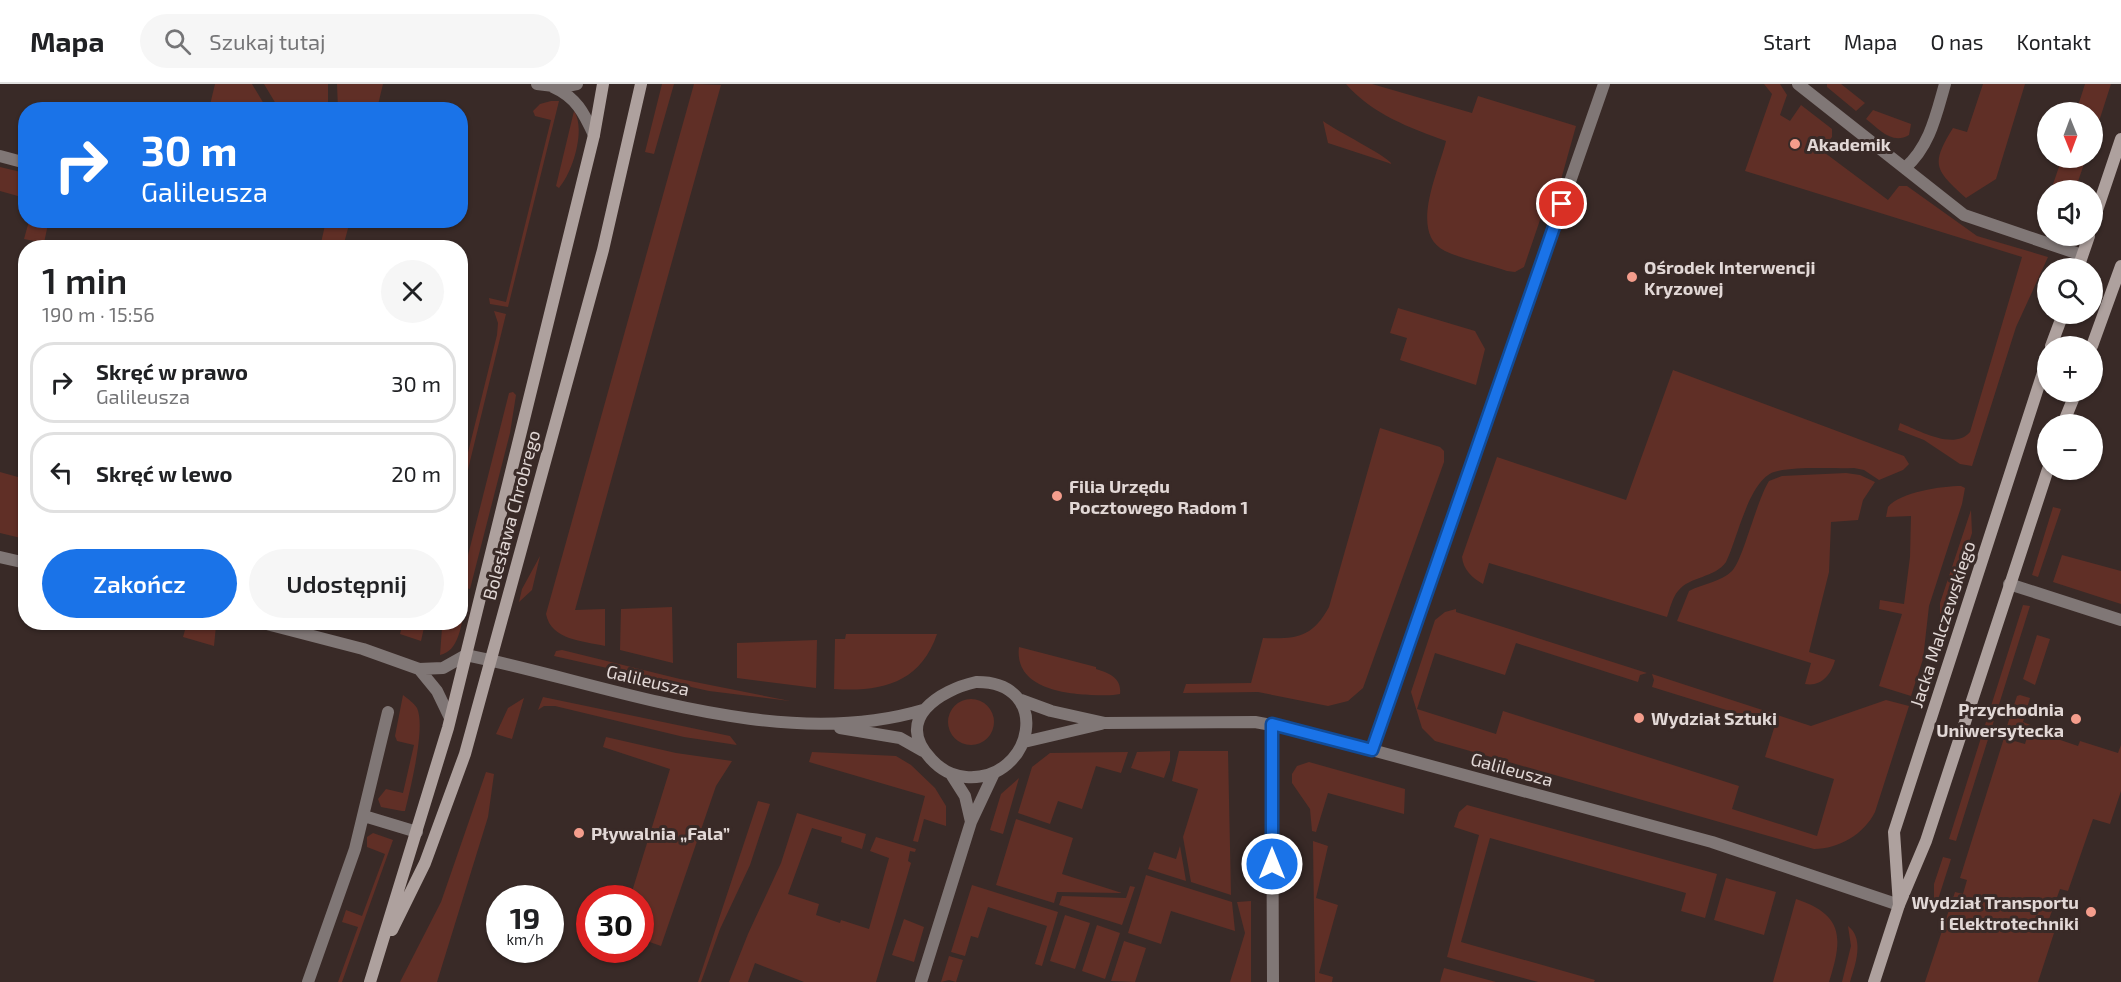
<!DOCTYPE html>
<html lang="pl">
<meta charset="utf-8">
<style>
:root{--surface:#fff;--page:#f6f6f6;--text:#202124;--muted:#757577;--line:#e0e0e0;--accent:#1a73e8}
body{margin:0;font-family:"Exo 2",sans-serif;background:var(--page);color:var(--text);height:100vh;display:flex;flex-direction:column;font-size:22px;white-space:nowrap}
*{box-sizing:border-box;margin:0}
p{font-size:20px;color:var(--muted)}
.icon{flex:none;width:33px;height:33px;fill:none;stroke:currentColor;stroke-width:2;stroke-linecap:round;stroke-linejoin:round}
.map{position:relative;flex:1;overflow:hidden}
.panel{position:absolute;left:18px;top:156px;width:450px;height:390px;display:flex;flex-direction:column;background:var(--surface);border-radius:24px;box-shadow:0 2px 4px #0004}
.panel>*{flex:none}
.guide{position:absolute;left:18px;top:18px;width:450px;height:126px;border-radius:24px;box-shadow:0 2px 4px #0004;background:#1a73e8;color:#fff;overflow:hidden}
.needle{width:39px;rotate:179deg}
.tools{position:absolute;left:2037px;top:18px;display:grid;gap:12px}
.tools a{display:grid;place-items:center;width:66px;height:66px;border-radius:50%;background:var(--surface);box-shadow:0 2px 4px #0004;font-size:30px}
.speed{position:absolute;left:486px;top:801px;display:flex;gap:12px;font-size:30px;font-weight:700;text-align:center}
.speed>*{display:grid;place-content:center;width:78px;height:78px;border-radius:50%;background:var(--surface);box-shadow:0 2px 4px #0004;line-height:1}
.speed small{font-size:15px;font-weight:400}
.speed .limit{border:9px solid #d22;background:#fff;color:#111}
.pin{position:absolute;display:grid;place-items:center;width:51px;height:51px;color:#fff;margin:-26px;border:3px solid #fff;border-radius:50%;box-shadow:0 2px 6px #0007}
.me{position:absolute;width:66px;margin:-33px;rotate:0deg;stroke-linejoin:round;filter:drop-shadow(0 0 4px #0008)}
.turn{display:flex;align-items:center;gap:21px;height:126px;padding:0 24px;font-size:27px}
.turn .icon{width:78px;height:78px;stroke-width:2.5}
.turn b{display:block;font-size:42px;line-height:51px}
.round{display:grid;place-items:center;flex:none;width:63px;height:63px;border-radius:32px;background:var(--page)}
.summary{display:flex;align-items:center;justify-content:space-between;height:102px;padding:0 24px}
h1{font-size:36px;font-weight:600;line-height:45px}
.action{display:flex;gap:12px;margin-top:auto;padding:12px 24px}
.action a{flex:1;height:69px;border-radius:36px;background:var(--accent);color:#fff;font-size:24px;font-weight:600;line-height:69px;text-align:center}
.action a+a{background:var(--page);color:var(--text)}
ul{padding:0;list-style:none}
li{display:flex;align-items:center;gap:18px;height:81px;margin:0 12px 9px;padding:0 12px;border:3px solid var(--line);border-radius:24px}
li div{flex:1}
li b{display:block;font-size:22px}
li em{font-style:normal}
header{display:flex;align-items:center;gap:36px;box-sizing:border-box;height:84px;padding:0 30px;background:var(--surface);border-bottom:2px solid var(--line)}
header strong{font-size:28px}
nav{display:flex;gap:33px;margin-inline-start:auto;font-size:21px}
.search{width:420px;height:54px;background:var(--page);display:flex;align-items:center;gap:15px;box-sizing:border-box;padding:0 21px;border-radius:33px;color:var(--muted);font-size:22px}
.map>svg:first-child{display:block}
.green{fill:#602f26}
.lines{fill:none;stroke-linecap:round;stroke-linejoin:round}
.lane{stroke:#807776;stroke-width:12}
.street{stroke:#807776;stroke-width:12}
.secondary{stroke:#aea19e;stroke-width:12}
.route-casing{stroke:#114b97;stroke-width:15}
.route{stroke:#1a73e8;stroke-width:10}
.poi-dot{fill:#f49d8c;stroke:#392a27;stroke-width:2}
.labels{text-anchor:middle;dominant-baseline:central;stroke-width:6;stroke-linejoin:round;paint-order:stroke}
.poi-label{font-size:18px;font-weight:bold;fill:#e2d8d6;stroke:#392a27;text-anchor:start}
.street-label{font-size:18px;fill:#e2d8d6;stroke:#392a27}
</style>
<header>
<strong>Mapa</strong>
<div class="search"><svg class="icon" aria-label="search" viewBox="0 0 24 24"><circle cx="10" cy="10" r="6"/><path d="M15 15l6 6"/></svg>Szukaj tutaj</div>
<nav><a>Start</a><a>Mapa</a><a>O nas</a><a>Kontakt</a></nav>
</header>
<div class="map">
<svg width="2121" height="898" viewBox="0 0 2121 898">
<rect width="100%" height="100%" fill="#392a27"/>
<!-- green -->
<path class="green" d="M215 0H252L267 25H209Z
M264 0H328V25H279Z
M337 0H383L377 25H338Z
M662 0H674L654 70 645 68Z
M694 0 721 1 575 526 605 525V562C583 557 551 556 546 530Z
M1346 0H1372L1472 29 1478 12 1576 42 1555 117 1541 133 1524 183 1515 188 1507 187C1487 180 1465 176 1445 167 1408 149 1439 87 1446 57 1410 44 1372 30 1346 0Z
M1764 0H1780L1787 11 1780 31 1790 37 1801 21 1832 45V53L1821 66 1888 116 1899 102H1907L1977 152 2048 173 2016 243 1972 382 1960 380 1924 356 1898 346 1900 339C1918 346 1954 367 1970 348L2022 173 1745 87 1772 10Z
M1827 0H1841L1865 19 1856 27 1827 3Z
M1983 0H2025L1996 95 1966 114C1935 86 1930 81 1953 44L1967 48Z
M2085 0H2111L2093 56 2092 28H2076Z
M551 17H559L508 223 490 220 489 214 506 218 551 36 535 32 533 27 540 20Z
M1873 26 1911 40 1909 51C1892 61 1879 45 1866 35Z
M574 27C586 45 573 88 559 104L556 102Z
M1323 37C1338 48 1384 70 1392 80L1328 59Z
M2062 74 2084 80 2075 106H2051Z
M0 83 25 89V114L0 107Z
M29 137H52V140H48L44 159 24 155Z
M326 137H350L343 163H320Z
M1398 224 1475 247 1485 265 1476 301 1400 276 1407 254 1390 249Z
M494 227 506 230 461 414V397L497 251 498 239Z
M1673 286 1904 372 1909 380 1903 386 1879 396 1864 386 1854 384C1831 385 1795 382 1774 388 1749 396 1737 456 1726 478 1715 494 1690 492 1678 507 1672 514 1670 525 1667 533L1489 479 1483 500C1472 494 1463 485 1462 473L1497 373 1626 416Z
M513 308 516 311 510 349 470 505 464 503 462 495 509 309Z
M1380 344 1440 363 1444 367V378L1363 604 1348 617 1328 622 1258 608 1183 609 1186 600 1251 599 1263 554C1296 555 1312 554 1329 523Z
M0 388 25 395 18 421 23 423 18 443 25 445V455L0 449Z
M1846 389 1860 391 1875 398 1863 416 1858 436 1831 438 1829 488 1809 568 1835 576C1831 591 1821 603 1805 600L1811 579 1677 537 1689 507C1702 500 1721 498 1732 487 1743 476 1756 418 1769 397L1782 392Z
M1961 402 1965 404 1962 420 1929 522 1923 575 1911 612 1879 602 1902 530 1879 525 1880 516 1904 520 1910 473 1911 432 1886 433 1888 423C1900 408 1942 402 1961 402Z
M2053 423 2061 425 2038 493 2032 491Z
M1971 426 1972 449 1940 550V519Z
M2062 471 2121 487V520L2053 498Z
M540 472 532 506 519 518 522 505Z
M2023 521 2030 522 1956 757 1949 755Z
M672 523 673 579 620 566 621 525Z
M1456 525V528L1647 589 1640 591 1638 598 1516 559 1505 591 1435 569 1417 625 1496 650 1503 627 1739 702 1732 725 1817 752 1834 695 1765 673 1775 641 1652 603 1654 596 1652 590 1811 642 1886 616 1909 622 1875 728C1864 750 1839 765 1814 765L1435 657 1422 644 1411 608 1435 536 1445 528Z
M461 527H465C460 543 459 567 440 571L442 544 450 543 452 539 460 538Z
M187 539H207L216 542 214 562 183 553Z
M403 539H425L421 557 400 550Z
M846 550H937C920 600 880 608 834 605L835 555H845Z
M2037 551 2050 555 2035 601 2023 595Z
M817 556 816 604 737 594V559Z
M1019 563 1096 583V585C1109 589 1122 594 1120 610 1111 612 1101 611 1091 611 1062 610 1014 603 1019 563Z
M562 566 680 595 790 617 709 607 554 572 556 567Z
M403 611C408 615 414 619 417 624 426 643 410 706 405 727H402L381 723 378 715 386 705 403 709 414 661 397 657 395 652Z
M2020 611 2030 614 2023 638 2038 644 2037 648 2078 662 2080 657 2118 669 2121 661V707L2110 740 2093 735 2068 807 2060 805 2045 846 2054 849 2038 898H1925L1955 808 1963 810 1967 796 1960 794 2004 654 2025 660 2027 653 2006 645 2017 612Z
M543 613 730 652 737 661 684 653 555 622H544L538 626Z
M524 614 512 655 496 650 508 624Z
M948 638a23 23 0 1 1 46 0a23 23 0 1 1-46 0Z
M606 653 676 669 732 677 716 702 661 862 641 855 640 814H630L670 685 603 663Z
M1170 667V677L1164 694 1131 684 1137 668Z
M1179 667H1228L1231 811 1191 798 1183 753 1198 705 1172 697Z
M812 668 896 672 911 681 935 704 946 722V742L924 735 918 758 913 757 925 712 809 678Z
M1128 668 1121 689 1096 682 1082 725 1058 717 1050 740 1018 729 1032 683 1050 669Z
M1309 678 1405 705 1404 730 1328 709 1316 748 1312 747 1310 725 1292 699V690L1297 682Z
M486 688 494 690 488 733 437 898H400L441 818Z
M1019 694 1003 750 990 746 1001 710Z
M758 717 770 720 750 781 720 845 701 898H698Z
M1467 721 1717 790 1705 834 1681 827 1686 809 1490 754 1461 858 1595 896 1594 898H1538L1447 873 1479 751 1454 743 1459 728Z
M797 729 866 750 862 765 841 758 842 753 812 744 788 810 819 820 816 831 840 839 841 836 869 845 889 774 870 767 876 753 916 765 915 768 910 767 908 777 911 779 876 898H804L755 879 748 898H729L748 850 781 779Z
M1016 735 1073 754 1062 790 1122 809 1057 808 1054 819 996 801Z
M373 749 393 756 342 898H338L358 843 342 838 346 826 362 832 385 770 367 763V753Z
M1313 757 1328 762 1316 814 1338 821 1319 889 1333 893 1332 898H1315Z
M1180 762 1186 797 1148 785 1154 768 1176 775Z
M1943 773 1951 775 1934 828V800Z
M1146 791 1232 818 1235 847 1171 827 1161 860 1128 849Z
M1726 794 1776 808 1764 851 1714 836Z
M972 801 1058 828 1042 882 1035 880 1047 842 988 823 978 854 971 852 965 872 951 868Z
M1130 802 1135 803 1122 841 1059 821 1062 812 1126 814Z
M1796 815C1844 831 1843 854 1829 898H1773Z
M1251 817V898H1230L1245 849 1237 818Z
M1065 831 1090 839 1075 885 1050 877Z
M904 835 924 843 914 878 892 871Z
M1097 841 1120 849 1105 895 1082 887Z
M1848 842C1865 855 1855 881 1850 898H1842L1851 862Z
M1124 857 1146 864 1135 898 1111 897Z
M949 872 963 876 956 898 949 896 941 898Z
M1444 884 1496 898H1440Z"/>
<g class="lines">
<!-- lane -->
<path class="lane" d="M537 0 562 3 577 0
M1798 0 1964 131 2082 171
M553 3C576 13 584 29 594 51
M0 72 26 79
M1905 84C1930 62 1936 31 1945 0
M2009 500 2121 536
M1372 666 1604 0
M364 732 417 748
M308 898 355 765 388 628"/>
<!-- street -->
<path class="street" d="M0 473 26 479
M259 538 363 565 419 585 443 584 466 571C608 600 779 669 923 626
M419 585 437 607 450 634
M976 598C1054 597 1034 698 966 693 952 692 940 685 931 675 893 635 940 606 976 598Z
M1021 616 1051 627 1105 639 1255 638 1298 646 1712 758 1899 821
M1272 640 1273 898
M840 644 900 654 923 667
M1024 658 1101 640
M951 690 965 712 971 738
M921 898 971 738 994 689"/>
<!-- secondary -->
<path class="secondary" d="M2092 141 2121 55
M2078 184 2089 152
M2051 262 2063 230
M2092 262 2121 182
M2063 340 2076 308
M1899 821 1894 748 2048 273
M392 846 425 779 465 670 603 166 641 0
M370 898 448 644 594 51 603 0
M1874 898 1899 821 1926 757 2048 385"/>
</g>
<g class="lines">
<!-- route casing -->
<g class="route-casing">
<path id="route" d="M1272 780V640L1372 666 1562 120"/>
</g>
<!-- route -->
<use href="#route" class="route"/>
</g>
<!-- markers -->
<g class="poi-dot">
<circle cx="1795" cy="60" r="6"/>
<circle cx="1632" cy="193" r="6"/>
<circle cx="1057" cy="412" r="6"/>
<circle cx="1639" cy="634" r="6"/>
<circle cx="2076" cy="635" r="6"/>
<circle cx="579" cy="749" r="6"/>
<circle cx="2091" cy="828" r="6"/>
</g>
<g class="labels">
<!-- poi labels -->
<g class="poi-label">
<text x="1807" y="60">Akademik</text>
<text x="1644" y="183">Ośrodek Interwencji<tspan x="1644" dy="21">Kryzowej</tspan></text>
<text x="1069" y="402">Filia Urzędu<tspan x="1069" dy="21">Pocztowego Radom 1</tspan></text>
<text x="2064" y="625" text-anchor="end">Przychodnia<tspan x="2064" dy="21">Uniwersytecka</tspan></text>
<text x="1651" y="634">Wydział Sztuki</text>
<text x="591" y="749">Pływalnia „Fala”</text>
<text x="2079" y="818" text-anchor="end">Wydział Transportu<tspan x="2079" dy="21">i Elektrotechniki</tspan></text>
</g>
<!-- street labels -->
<g class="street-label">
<text transform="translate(511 431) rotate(-75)">Bolesława Chrobrego</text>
<text transform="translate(1942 540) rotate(-72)">Jacka Malczewskiego</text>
<text transform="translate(648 596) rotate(13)">Galileusza</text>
<text transform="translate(1512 685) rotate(15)">Galileusza</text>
</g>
</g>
</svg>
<div class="tools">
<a><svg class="needle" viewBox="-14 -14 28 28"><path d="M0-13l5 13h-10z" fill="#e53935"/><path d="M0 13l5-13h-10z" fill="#757577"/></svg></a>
<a><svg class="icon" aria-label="sound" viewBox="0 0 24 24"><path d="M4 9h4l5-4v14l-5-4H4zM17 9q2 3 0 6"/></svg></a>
<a><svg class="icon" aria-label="search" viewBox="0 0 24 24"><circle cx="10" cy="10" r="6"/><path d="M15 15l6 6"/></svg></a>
<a>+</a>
<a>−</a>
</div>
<div class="speed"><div>19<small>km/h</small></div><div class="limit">30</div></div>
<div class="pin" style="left:1562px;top:120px;background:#d93025"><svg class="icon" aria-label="arrive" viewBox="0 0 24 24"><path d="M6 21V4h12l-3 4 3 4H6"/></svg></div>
<svg class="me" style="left:1272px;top:780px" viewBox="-20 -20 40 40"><circle r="17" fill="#1a73e8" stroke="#fff" stroke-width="3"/><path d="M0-11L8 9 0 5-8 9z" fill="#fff"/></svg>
<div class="guide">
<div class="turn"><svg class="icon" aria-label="right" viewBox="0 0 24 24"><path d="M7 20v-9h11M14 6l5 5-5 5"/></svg><div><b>30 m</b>Galileusza</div></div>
</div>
<section class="panel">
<div class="summary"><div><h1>1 min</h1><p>190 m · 15:56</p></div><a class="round"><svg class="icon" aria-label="close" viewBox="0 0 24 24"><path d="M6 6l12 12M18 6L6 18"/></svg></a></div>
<ul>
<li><svg class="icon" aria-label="right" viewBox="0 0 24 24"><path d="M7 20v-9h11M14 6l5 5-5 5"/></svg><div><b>Skręć w prawo</b><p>Galileusza</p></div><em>30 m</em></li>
<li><svg class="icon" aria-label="left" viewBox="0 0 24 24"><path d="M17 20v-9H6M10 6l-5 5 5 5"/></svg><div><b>Skręć w lewo</b></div><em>20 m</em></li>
</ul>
<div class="action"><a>Zakończ</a><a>Udostępnij</a></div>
</section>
</div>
